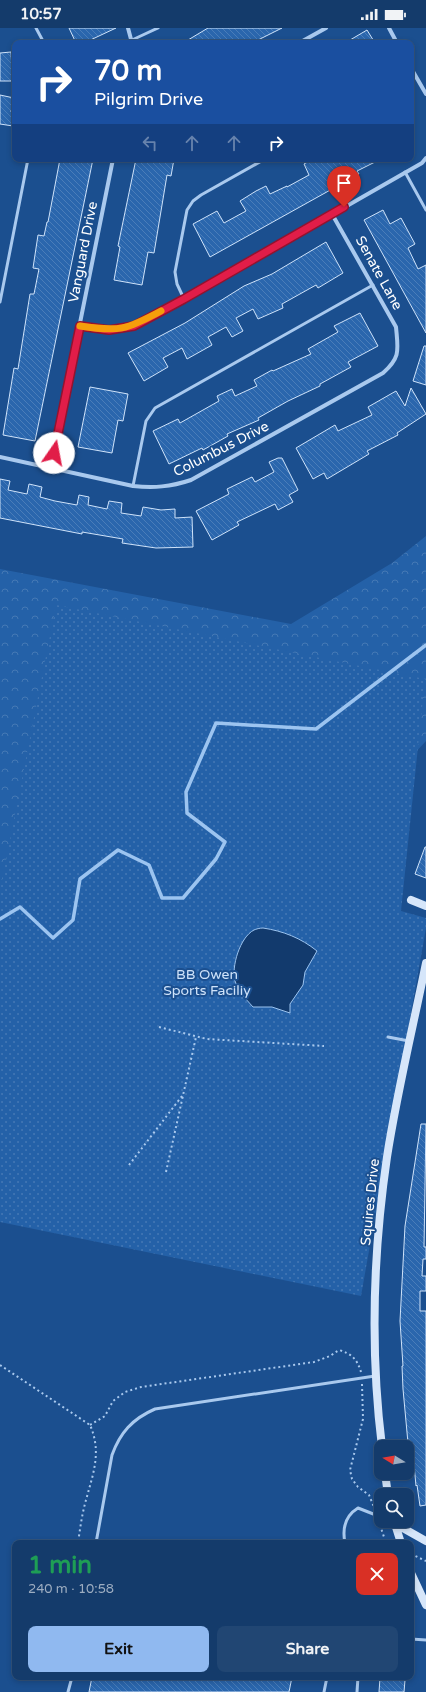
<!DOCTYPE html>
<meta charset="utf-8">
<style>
:root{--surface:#143b6b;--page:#214673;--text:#f1f3f6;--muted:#9dadc1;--line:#33557e;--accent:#90b9f0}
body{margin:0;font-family:"Varela Round",sans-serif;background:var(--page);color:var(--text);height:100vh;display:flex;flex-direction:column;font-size:15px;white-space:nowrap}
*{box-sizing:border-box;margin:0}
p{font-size:13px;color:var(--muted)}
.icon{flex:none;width:22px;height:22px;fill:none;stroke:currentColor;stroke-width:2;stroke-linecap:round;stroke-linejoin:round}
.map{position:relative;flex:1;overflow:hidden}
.side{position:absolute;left:12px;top:1512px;width:402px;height:140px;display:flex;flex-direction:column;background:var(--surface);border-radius:8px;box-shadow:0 2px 6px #0003,0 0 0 1px var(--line)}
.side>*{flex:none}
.guide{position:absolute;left:12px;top:12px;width:402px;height:122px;border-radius:8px;box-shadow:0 2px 6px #0003,0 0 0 1px var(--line);background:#1a4fa0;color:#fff;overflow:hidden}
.needle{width:26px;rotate:281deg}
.controls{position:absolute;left:374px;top:1412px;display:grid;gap:8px}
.controls a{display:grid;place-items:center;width:40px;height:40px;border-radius:8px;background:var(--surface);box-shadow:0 2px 6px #0003,0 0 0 1px var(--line);font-size:20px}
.pin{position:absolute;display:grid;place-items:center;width:34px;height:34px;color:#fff;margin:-41px -17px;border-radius:50% 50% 50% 0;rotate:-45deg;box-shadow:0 0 4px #0007}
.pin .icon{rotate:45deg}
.me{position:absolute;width:44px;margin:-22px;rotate:12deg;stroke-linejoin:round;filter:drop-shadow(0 0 3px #0008)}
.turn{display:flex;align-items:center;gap:14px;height:84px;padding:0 16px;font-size:18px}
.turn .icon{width:52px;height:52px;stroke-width:2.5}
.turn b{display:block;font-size:28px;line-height:34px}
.lanes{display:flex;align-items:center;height:38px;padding:0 16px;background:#0003;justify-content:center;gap:20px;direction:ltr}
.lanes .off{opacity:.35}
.round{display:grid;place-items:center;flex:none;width:42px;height:42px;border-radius:8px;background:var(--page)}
.overview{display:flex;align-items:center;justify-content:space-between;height:68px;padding:0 16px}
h1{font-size:24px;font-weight:700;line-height:30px;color:#1e9e55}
.primary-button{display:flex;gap:8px;margin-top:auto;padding:8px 16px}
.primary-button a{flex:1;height:46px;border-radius:8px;background:var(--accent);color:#111;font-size:16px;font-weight:700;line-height:46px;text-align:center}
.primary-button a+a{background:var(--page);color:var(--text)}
.status{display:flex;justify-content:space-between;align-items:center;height:28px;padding:0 20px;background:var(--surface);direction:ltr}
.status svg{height:11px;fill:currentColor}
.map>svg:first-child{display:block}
.forest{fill:url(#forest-crowns)}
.park{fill:url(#park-dots)}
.water{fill:#123a6d;stroke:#9cc4f0}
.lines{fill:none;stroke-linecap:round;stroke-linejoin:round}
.stream{stroke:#9cc4f0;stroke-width:3.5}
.building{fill:url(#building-back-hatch);stroke:#cfe3fa}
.path{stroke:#a9c9ee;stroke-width:2;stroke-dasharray:2 3;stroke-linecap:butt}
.lane{stroke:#a9c9ee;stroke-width:3}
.street{stroke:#a9c9ee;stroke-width:4}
.secondary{stroke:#d6e6fa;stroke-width:8}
.route-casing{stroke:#92132f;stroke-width:10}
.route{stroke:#e11d48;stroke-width:7}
.slow{stroke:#f59e0b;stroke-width:7}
.labels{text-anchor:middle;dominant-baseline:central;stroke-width:4;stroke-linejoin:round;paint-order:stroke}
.street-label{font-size:14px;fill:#fff;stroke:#1b4f8f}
.park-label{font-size:14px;fill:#cfe3fa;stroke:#1b4f8f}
</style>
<div class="status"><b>10:57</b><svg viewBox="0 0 49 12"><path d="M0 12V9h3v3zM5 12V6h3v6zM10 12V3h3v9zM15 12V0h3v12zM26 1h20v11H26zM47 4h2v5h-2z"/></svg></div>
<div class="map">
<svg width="426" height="1664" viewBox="0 0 426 1664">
<defs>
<pattern id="forest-crowns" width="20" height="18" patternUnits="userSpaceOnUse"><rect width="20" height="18" fill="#2461a8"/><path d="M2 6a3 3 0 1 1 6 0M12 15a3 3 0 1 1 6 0" fill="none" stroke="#4579b5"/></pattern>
<pattern id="park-dots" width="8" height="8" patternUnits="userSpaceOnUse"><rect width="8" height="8" fill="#2461a8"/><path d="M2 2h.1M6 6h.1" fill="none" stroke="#4579b5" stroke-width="1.8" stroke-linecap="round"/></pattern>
<pattern id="building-back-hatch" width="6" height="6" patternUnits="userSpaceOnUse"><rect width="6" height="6" fill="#2a66ad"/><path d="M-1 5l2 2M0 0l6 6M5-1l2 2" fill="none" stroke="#4a7db9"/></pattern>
</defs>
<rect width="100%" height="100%" fill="#1b4f8f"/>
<!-- forest -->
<path class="forest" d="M426 508V713L400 741 0 914V541L291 596 392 535Z"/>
<!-- park -->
<path class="park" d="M56 577 425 651 401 883 426 890V900L361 1268 0 1194V863Z"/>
<!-- water -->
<path class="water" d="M263 900C283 903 301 910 317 923L305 944 303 957 290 976V985L272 979H253C245 970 239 964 235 953 231 939 240 909 254 902 256 901 260 900 263 900Z"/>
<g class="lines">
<!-- stream -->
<path class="stream" d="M0 891 20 879 53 910 73 892 80 851 118 822 149 837 162 870H183L216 831 225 814 187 785 186 764 216 695 316 701 426 617"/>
</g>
<!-- building -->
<path class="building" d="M69 0H116L84 15H76Z
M208 0H282L252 15H183Z
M367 2 375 15H345Z
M11 24 12 41H15V53H0V25Z
M0 67 14 70 11 84H15L13 98 0 96Z
M60 131H93L35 413 3 407 14 340 18 341 30 266H34L39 241 33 240 38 207 44 208 47 194H48Z
M136 131H174L171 148 167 147 154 225 148 224 142 257 114 252 120 219 118 218Z
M313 131H381L357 143 359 146 210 229 193 196 217 183 224 195 246 183 240 173 256 163 266 158 270 166 287 158V159L309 147 304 136Z
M383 182 390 196 401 190 415 216 408 220 418 241 426 237V305L364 192Z
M326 214 343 245 318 260 316 257 282 276 283 280 258 291 253 281 236 290 243 303 232 309 226 299 208 309 212 317 187 331 182 320 163 330 168 339 144 353 128 325 185 295 244 258 272 246Z
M360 285 378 318 348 334 351 339 320 356V358L288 373 258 390 259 392 227 406 228 408 203 422 202 420 169 436 153 403 178 391 180 395 219 373 217 368 232 361 235 368 257 358 254 352 272 342 273 343 311 326 308 321 338 304 334 298Z
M424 318H426V357L413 353Z
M90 359 128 366 123 393 118 392 112 425 78 419Z
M411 360 426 386 397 405 398 407 367 423 369 426 327 451 324 445 313 451 296 420 335 397 338 403 372 387 368 379 396 363 405 378Z
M278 430H282L298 462 289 467 293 474 278 482 275 476 237 494 239 497 212 512 196 483 229 466 227 461 252 449 255 454 274 444 269 434Z
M0 451 10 453 8 462 27 466 29 456 42 459 40 469 55 473 77 477 79 467 89 469 88 477 107 481 109 473 122 475 121 485 141 488 143 479 161 482 175 481V490L192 489 193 519 156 520 122 515 123 511 82 504V506L0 490Z
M425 819H426V850L415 846Z
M421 1096H426L424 1219H426V1231H423L422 1248H426V1263H420V1283H426V1477L420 1478 417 1457 416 1458 413 1426H409L403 1361 402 1338H403L400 1293 405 1198Z
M92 1649H292L289 1664H89Z
M380 1650 405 1652 404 1664H379Z"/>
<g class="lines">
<!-- path -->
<path class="path" d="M159 999 207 1011 324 1018
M129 1137 182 1068
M166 1144 196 1009
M0 1337 90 1397C102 1424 93 1446 86 1472 82 1486 80 1501 78 1515
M362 1356 363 1391 350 1442 352 1451 358 1459 369 1467 374 1479
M90 1397 105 1388 113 1373 125 1364 141 1359 314 1334 330 1328 339 1322C352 1326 357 1331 361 1344
M380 1497 386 1515
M411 1526 426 1533"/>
<!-- lane -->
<path class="lane" d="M36 0 44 15
M132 12 158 0
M411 50 415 48
M405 144 426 182
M184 271 177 256 175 244 187 182 193 173 201 167 265 131
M0 274 28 131
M133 458 146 393 155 380 373 257
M388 1009 409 1013
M96 1515 112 1427C120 1405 132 1391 155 1381L375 1348
M345 1515C342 1500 345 1488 358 1480L381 1489
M411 1611 426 1612
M68 1664 72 1649
M324 1664 327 1649
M357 1664 358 1649"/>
<!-- street -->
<path class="street" d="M128 0 132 15
M389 0 397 15
M299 15 326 0
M411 40 426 66
M80 298 109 302 134 298 184 271 422 135 426 130
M0 429 133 458C154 460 170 459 191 452L383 345C401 329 398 322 396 299L332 186
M51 439 113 131"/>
<!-- secondary -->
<path class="secondary" d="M411 872 426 878
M382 1419C370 1322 373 1225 387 1129 397 1064 413 999 426 935
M385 1445 388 1467
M394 1493 401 1515
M394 1495 426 1513
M411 1545 426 1577"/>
</g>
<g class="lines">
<!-- route casing -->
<g class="route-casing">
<path id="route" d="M54 425 80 298 109 302 134 298 184 271 344 179"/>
</g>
<!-- route -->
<use href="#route" class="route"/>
<!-- slow -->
<path class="slow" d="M80 298C119 304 126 302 161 283"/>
</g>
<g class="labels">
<!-- street labels -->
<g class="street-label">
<text transform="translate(83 224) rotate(-79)">Vanguard Drive</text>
<text transform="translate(379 245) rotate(61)">Senate Lane</text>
<text transform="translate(221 421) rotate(-27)">Columbus Drive</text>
<text transform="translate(370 1174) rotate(-84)">Squires Drive</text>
</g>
<!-- park labels -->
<g class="park-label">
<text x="207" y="946">BB Owen<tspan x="207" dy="16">Sports Faciliy</tspan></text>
</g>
</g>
</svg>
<div class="controls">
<a><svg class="needle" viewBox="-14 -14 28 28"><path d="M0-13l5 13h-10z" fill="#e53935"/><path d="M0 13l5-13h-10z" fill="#9dadc1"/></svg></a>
<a><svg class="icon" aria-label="search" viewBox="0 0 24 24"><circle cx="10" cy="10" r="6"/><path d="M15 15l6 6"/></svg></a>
</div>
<div class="pin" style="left:344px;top:179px;background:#d93025"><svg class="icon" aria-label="arrive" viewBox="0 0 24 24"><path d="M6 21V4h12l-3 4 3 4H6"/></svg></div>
<svg class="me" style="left:54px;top:425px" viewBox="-20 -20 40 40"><circle r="19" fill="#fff"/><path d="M0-13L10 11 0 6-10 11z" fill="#e11d48"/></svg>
<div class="guide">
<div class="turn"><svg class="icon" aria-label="right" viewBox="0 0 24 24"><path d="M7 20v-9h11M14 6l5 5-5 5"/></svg><div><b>70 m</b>Pilgrim Drive</div></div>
<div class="lanes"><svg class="icon off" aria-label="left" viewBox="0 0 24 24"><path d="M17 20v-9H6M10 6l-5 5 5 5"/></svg><svg class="icon off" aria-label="ahead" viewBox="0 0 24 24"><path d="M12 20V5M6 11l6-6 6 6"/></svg><svg class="icon off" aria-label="ahead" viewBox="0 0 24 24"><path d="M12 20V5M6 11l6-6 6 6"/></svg><svg class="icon" aria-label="right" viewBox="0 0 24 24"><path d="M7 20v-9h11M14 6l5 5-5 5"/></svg></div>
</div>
<section class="side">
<div class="overview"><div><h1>1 min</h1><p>240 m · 10:58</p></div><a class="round" style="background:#d93025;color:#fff"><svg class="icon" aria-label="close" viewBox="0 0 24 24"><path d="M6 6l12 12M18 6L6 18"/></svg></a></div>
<div class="primary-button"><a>Exit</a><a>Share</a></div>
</section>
</div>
